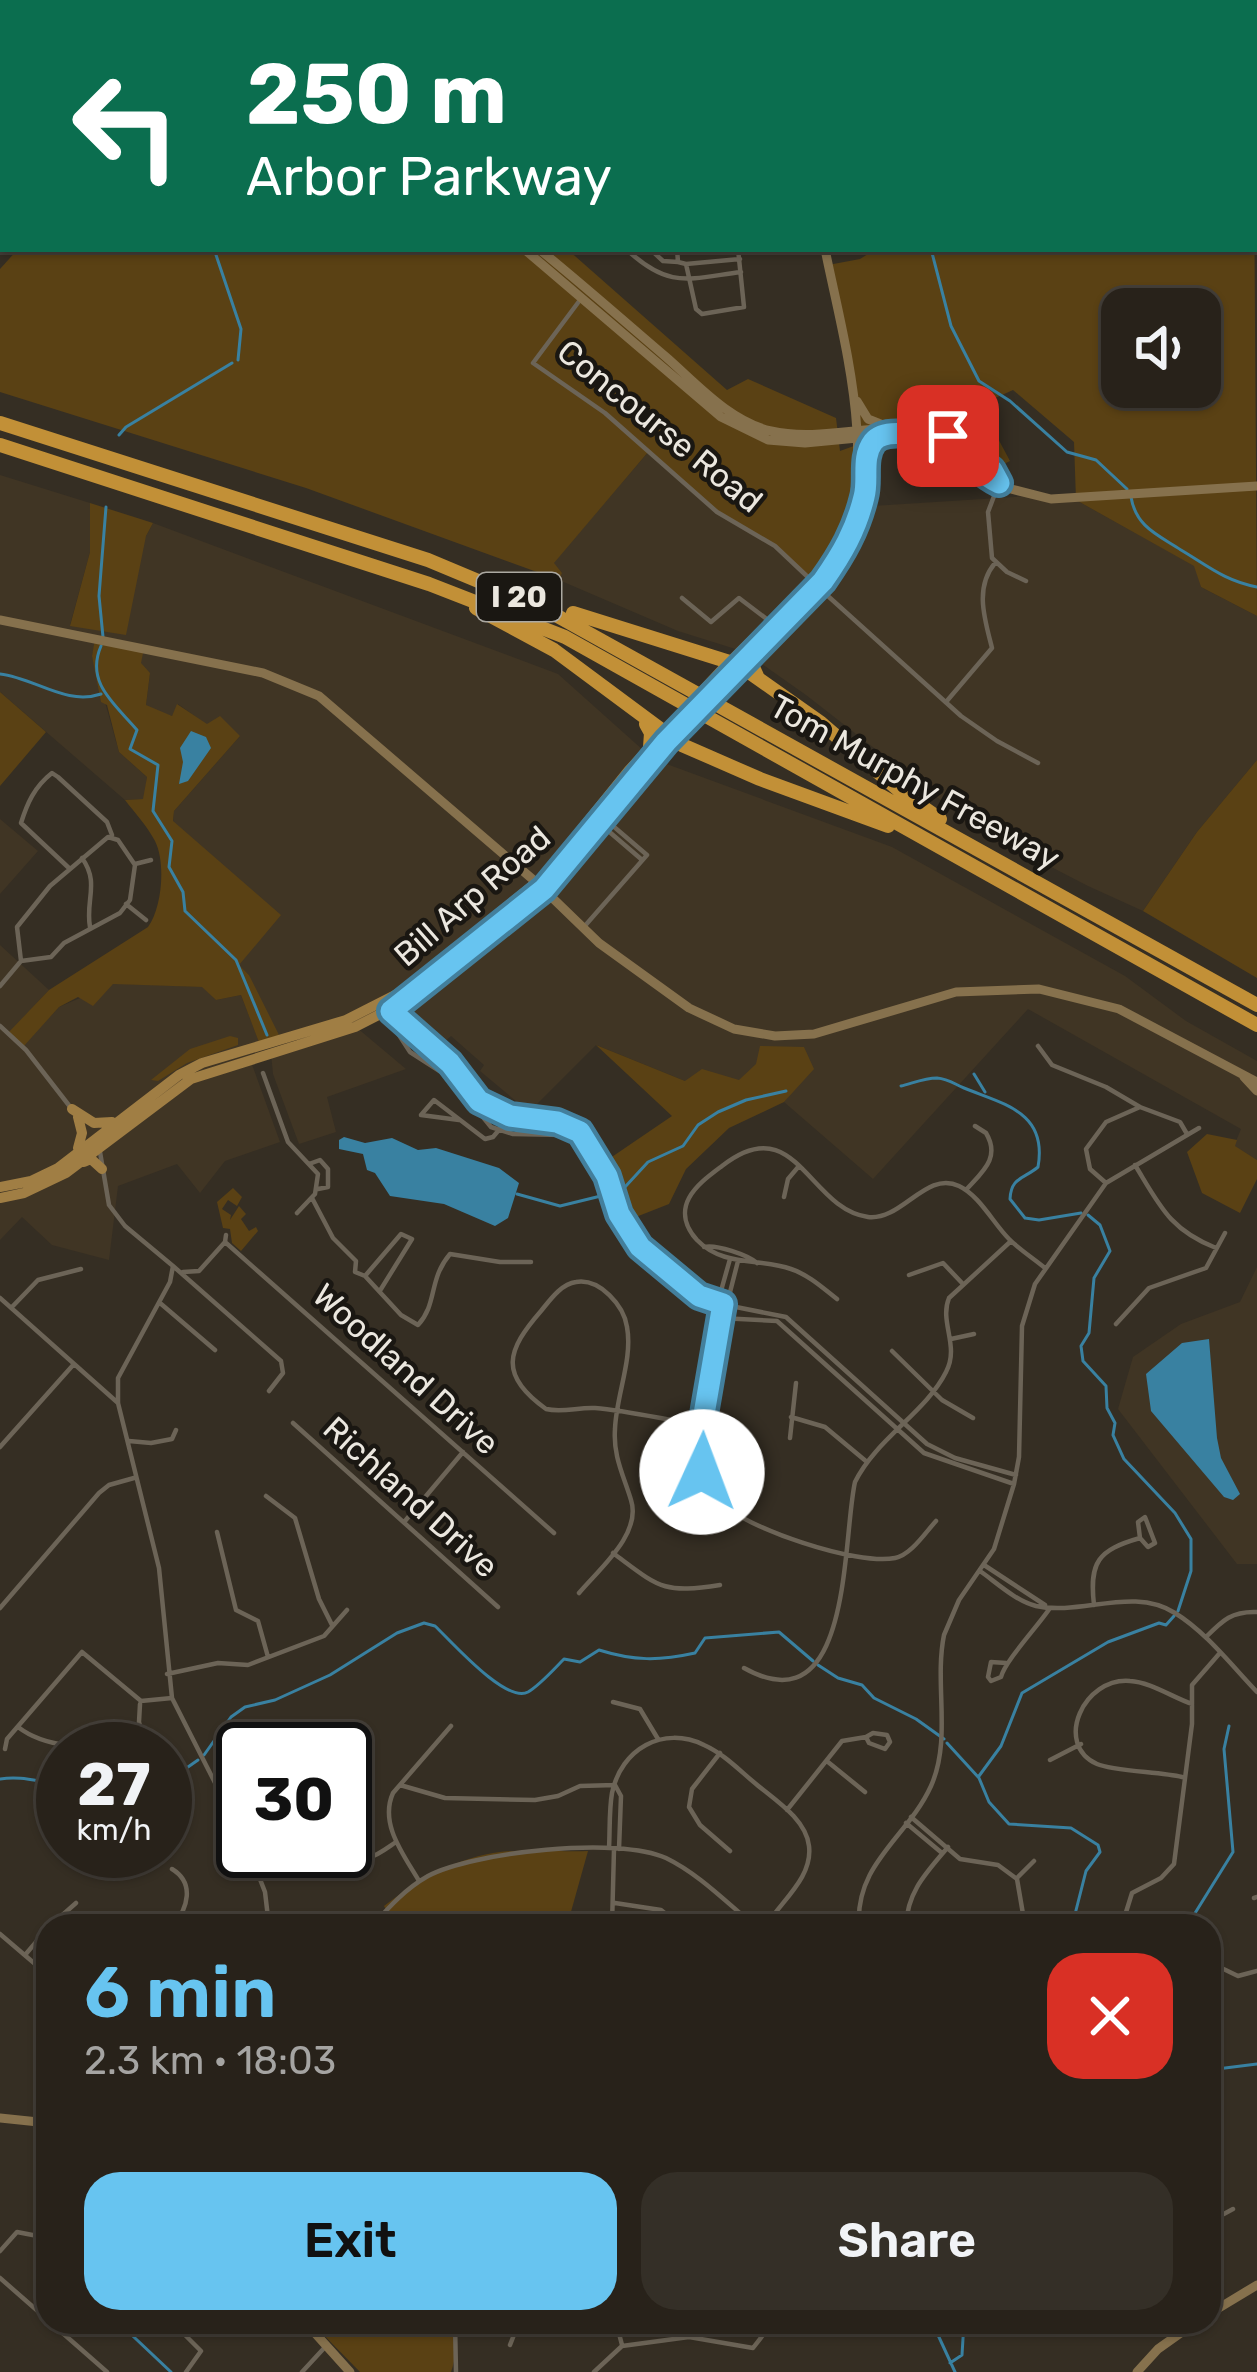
<!DOCTYPE html>
<meta charset="utf-8">
<style>
:root{--surface:#28221a;--page:#342f27;--text:#f1f3f6;--muted:#a5a4a2;--line:#443f39;--accent:#67c4f0}
body{margin:0;font-family:Rubik,sans-serif;background:var(--page);color:var(--text);height:100vh;display:flex;flex-direction:column;font-size:45px;white-space:nowrap}
*{box-sizing:border-box;margin:0}
p{font-size:39px;color:var(--muted)}
.icon{flex:none;width:66px;height:66px;fill:none;stroke:currentColor;stroke-width:2;stroke-linecap:round;stroke-linejoin:round}
.map{position:relative;flex:1;overflow:hidden}
.details{position:absolute;left:36px;top:1914px;width:1185px;height:420px;display:flex;flex-direction:column;background:var(--surface);border-radius:36px;box-shadow:0 3px 9px #0004,0 0 0 3px var(--line)}
.details>*{flex:none}
.top-card{position:absolute;left:0px;top:0px;width:1257px;height:252px;box-shadow:0 3px 9px #0004,0 0 0 3px var(--line);background:#0b6e4f;color:#fff;overflow:hidden}
.tools{position:absolute;left:1101px;top:288px;display:grid;gap:24px}
.tools a{display:grid;place-items:center;width:120px;height:120px;border-radius:24px;background:var(--surface);box-shadow:0 3px 9px #0004,0 0 0 3px var(--line);font-size:60px}
.speed{position:absolute;left:36px;top:1722px;display:flex;gap:24px;font-size:60px;font-weight:700;text-align:center}
.speed>*{display:grid;place-content:center;width:156px;height:156px;border-radius:50%;background:var(--surface);box-shadow:0 3px 9px #0004,0 0 0 3px var(--line);line-height:1}
.speed small{font-size:30px;font-weight:400}
.speed .limit{border:6px solid #111;border-radius:18px;background:#fff;color:#111}
.pin{position:absolute;display:grid;place-items:center;width:102px;height:102px;color:#fff;margin:-51px;border-radius:24px;box-shadow:0 6px 18px #0006}
.me{position:absolute;width:132px;margin:-66px;rotate:2deg;stroke-linejoin:round;filter:drop-shadow(0 0 9px #0008)}
.turn{display:flex;align-items:center;gap:42px;height:252px;padding:0 48px;font-size:54px}
.turn .icon{width:156px;height:156px;stroke-width:2.5}
.turn b{display:block;font-size:84px;line-height:102px}
.round{display:grid;place-items:center;flex:none;width:126px;height:126px;border-radius:36px;background:var(--page)}
.head{display:flex;align-items:center;justify-content:space-between;height:204px;padding:0 48px}
h1{font-size:72px;font-weight:600;line-height:90px;color:var(--accent)}
.button{display:flex;gap:24px;margin-top:auto;padding:24px 48px}
.button a{flex:1;height:138px;border-radius:36px;background:var(--accent);color:#111;font-size:48px;font-weight:600;line-height:138px;text-align:center}
.button a+a{background:var(--page);color:var(--text)}
.map>svg:first-child{display:block}
.built{fill:#403524}
.green{fill:#5a4114;fill-rule:evenodd}
.water{fill:#3981a1}
.lines{fill:none;stroke-linecap:round;stroke-linejoin:round}
.stream{stroke:#3981a1;stroke-width:3}
.street{stroke:#6c6457;stroke-width:4.5}
.secondary{stroke:#86714d;stroke-width:9}
.primary{stroke:#a07e44;stroke-width:10}
.highway{stroke:#c29037;stroke-width:14}
.route-casing{stroke:#437f9c;stroke-width:30}
.route{stroke:#67c4f0;stroke-width:21}
.labels{text-anchor:middle;dominant-baseline:central;stroke-width:9;stroke-linejoin:round;paint-order:stroke}
.shield{fill:#1a1712;stroke:#aca9a2;stroke-width:3}
.shield-label{font-size:30px;font-weight:bold;fill:#ebe7df}
.street-label{font-size:33px;fill:#ebe7df;stroke:#1a1712}
</style>
<div class="map">
<svg width="1257" height="2372" viewBox="0 0 1257 2372">
<rect width="100%" height="100%" fill="#352e23"/>
<!-- built -->
<path class="built" d="M650 450 857 507 1028 496 1076 500 1195 566 1201 587 1257 616V760L1197 832 1143 911 1088 886 978 829 806 695 745 652 678 631 559 580 562 573 553 563Z
M0 475 90 503V552L70 625 146 536 153 523 558 674 653 759 892 847 1125 976 1186 1021 1257 1061V1160L1234 1146 1241 1129 1028 1009 873 1179 784 1102 791 1093 685 1081 596 1045 529 1112 480 1071 484 1065 451 1036 440 1046 397 1007 356 1027 406 1069 327 1097 336 1132 299 1144 273 1074 271 1053 250 1059 280 1142 225 1161 200 1193 177 1164 118 1186 109 1260 52 1245 22 1217 0 1240V945L49 990 9 1033 22 1046 59 1007 113 984H127L203 987 216 1000 241 995 260 1044 249 975 238 965 248 953 173 822 174 811 240 736 207 725 178 704 172 716 153 711 146 705 150 673 96 639 92 656 119 752 147 777 144 799 125 800 0 692Z
M0 819 38 851 0 894Z
M1257 1267V1564H1237L1118 1409 1133 1357 1181 1324 1240 1302Z"/>
<!-- green -->
<path class="green" d="M1254 174 1257 616 1201 587 1194 566 1076 500 1074 442 1013 390 980 405 1010 461 992 470C944 427 924 432 862 428L857 418 828 265 860 259 876 249H1254ZM1122 309H1200V387H1122Z
M18 249H567L727 390 748 379 836 418 840 451 862 443 857 507 814 580 775 546 717 512 649 451 554 563 562 573 559 580 306 488 0 392V269Z
M90 503 153 523 146 536 126 635 70 626 90 552Z
M95 639 144 648 141 663 150 673 146 705 172 716 177 704 207 724 220 716 240 736 174 811 173 821 281 915 239 965 249 975 281 1039 260 1045 241 995 216 1000 202 987 113 984 93 1006 78 997 59 1007 23 1047 8 1033 49 990 148 927C162 908 166 863 155 841 147 826 135 813 125 800L143 799 147 777 119 752 107 705 101 702 92 656Z
M0 692 46 732 0 786Z
M1257 760V978L1143 911 1197 832Z
M230 1036 238 1038V1045L187 1063 158 1081 151 1080 190 1049Z
M596 1045 685 1081 702 1069 739 1080 756 1064 760 1046 804 1047 814 1069 784 1102 729 1128 686 1169 669 1204 618 1224 600 1165 672 1116Z
M1207 1134 1237 1140 1235 1146 1257 1160V1179L1240 1213 1202 1193 1187 1152Z
M233 1188 242 1197 237 1206 228 1200 222 1209 231 1215 230 1220 239 1206 246 1214 241 1219 249 1231 256 1227 258 1231 241 1251 232 1243 230 1229 223 1228 217 1202Z
M588 1851 567 1926H395L384 1906C416 1882 452 1860 493 1853 523 1848 557 1852 588 1851Z
M311 2322H450C455 2337 457 2357 451 2372H360Z"/>
<!-- water -->
<path class="water" d="M191 731 206 737 211 748 188 781 179 784 183 762 180 748Z
M344 1137 365 1143 392 1138 418 1150 436 1148 499 1168 519 1183 508 1218 495 1226 444 1204 390 1196 375 1173 367 1170 363 1154 339 1149V1140Z
M1209 1339 1217 1438 1221 1458 1240 1494 1233 1500 1224 1497 1151 1411 1146 1374 1182 1343Z"/>
<g class="lines">
<!-- stream -->
<path class="stream" d="M870 3 871 0
M214 249 241 329 238 360
M931 249 951 326 979 381 1010 401 1067 452 1096 460 1127 489
M119 435 126 427 232 363
M1131 497C1136 527 1158 535 1181 550 1208 566 1225 581 1257 587
M103 637 99 596 106 507
M101 646C85 683 115 704 137 730L130 749 158 765 153 811 172 841 169 867 183 892 185 911 236 960 267 1035
M0 674C35 678 66 706 101 694
M974 1074 985 1092
M901 1086C913 1083 925 1078 937 1078 949 1079 954 1084 964 1088 1002 1104 1048 1111 1038 1167 1024 1179 1011 1177 1010 1199L1025 1218 1039 1220 1081 1213
M616 1191 625 1187 648 1162 683 1146 698 1125 718 1112 746 1100 786 1091
M517 1194 560 1206 609 1194
M1088 1215 1100 1225 1110 1251 1094 1278 1089 1333 1081 1346 1083 1361 1106 1386 1107 1408 1115 1423 1113 1435 1124 1459 1175 1513 1191 1539V1571L1178 1611
M818 1665 838 1678 862 1685 874 1698 916 1719 944 1739
M947 1743 979 1778 989 1802 1009 1824 1071 1828 1098 1845 1100 1852 1086 1871 1072 1926
M204 1755 231 1717 245 1707 275 1700 330 1675 397 1633 424 1623 435 1626C451 1641 506 1704 528 1692 540 1685 554 1669 564 1659L580 1662 599 1650C634 1661 659 1661 695 1653L705 1638 779 1632 813 1661
M979 1776 1001 1746 1022 1693 1108 1642 1159 1623 1166 1625 1174 1616
M0 1779C23 1775 41 1783 63 1784
M165 1783 198 1760
M1179 1926 1192 1918 1233 1852 1224 1749 1229 1726
M1209 2070 1257 2064
M118 2322 171 2372
M932 2322 955 2372
M950 2363 962 2355 964 2322"/>
<!-- street -->
<path class="street" d="M981 0 985 3
M377 3 380 0
M926 3 930 0
M1142 3 1143 0
M1256 40 1257 38
M1254 108 1257 107
M626 249C669 289 687 279 741 272
M650 249 663 261 678 262
M677 249 678 262 686 264 696 309 702 314 744 307 738 249
M686 264 740 259
M580 300 533 363 605 413 717 512 775 546 811 580
M999 483 988 512 992 558 1007 572 1026 581
M819 588 961 716 997 741 1038 763
M682 598 711 622 739 598 768 620
M946 702 992 648C985 620 974 588 995 563
M599 823 641 859
M82 858C100 883 85 901 90 927
M135 864 151 860
M70 869 21 823C27 804 34 787 52 773L58 777 107 822 112 835
M126 904 146 920
M583 928 647 855 606 820
M0 986 21 961 51 957 64 943 120 913 130 900 135 865 118 840 108 837 50 886 17 927 21 961
M390 1011 450 1063 479 1101 510 1116 557 1122 580 1132 607 1176 618 1218 629 1244 696 1304 720 1318 777 1321 924 1453 1014 1484
M386 1015 410 1052 452 1079 491 1127 513 1134 563 1135 589 1147
M0 1026 26 1050 71 1108
M1038 1046 1052 1065 1106 1087 1140 1107
M263 1073 288 1142 318 1174 315 1194 297 1213
M459 1120 421 1115 434 1100 485 1139 493 1137 509 1118
M100 1152 109 1205 125 1226 173 1266 170 1282 118 1378V1403L159 1568 172 1698 243 1838
M309 1164 320 1160 328 1169V1187L318 1189
M1135 1165C1160 1206 1170 1230 1216 1248
M1106 1183 1090 1169 1086 1149 1106 1122 1140 1107 1180 1122 1187 1134
M966 1190C982 1172 1001 1158 986 1133L975 1126
M784 1197 788 1179 799 1166
M312 1198 333 1238 356 1261 355 1272 365 1276 401 1234 412 1239 381 1289
M619 1214 640 1247 699 1296 711 1302 786 1317 927 1444 955 1458 1016 1475
M225 1242 554 1533
M704 1247C716 1244 748 1255 757 1263
M730 1259 719 1298 723 1304 698 1449C699 1468 705 1487 718 1501 745 1528 857 1566 895 1558 911 1555 925 1533 936 1521
M173 1266 281 1361 283 1373 269 1391
M183 1272 199 1271 225 1242 226 1235
M909 1275 943 1263 962 1283
M365 1276 401 1315 418 1325C438 1303 428 1280 450 1254L500 1262H531
M0 1298 118 1403
M837 1299C823 1288 809 1275 791 1269 759 1258 723 1267 697 1240 686 1228 681 1213 689 1198 696 1185 710 1175 722 1166 796 1108 808 1209 868 1217 902 1221 926 1170 959 1186 980 1196 993 1223 1009 1239 1020 1250 1033 1258 1045 1268
M160 1303 215 1350
M723 1304 728 1300 738 1261
M11 1308 38 1280 81 1269
M1116 1324 1149 1288 1206 1268 1225 1233
M951 1339 974 1334
M892 1351 942 1400 973 1418
M791 1417 825 1427 867 1462
M293 1423 498 1607
M790 1438 796 1383
M129 1441 151 1443 172 1439 176 1430
M0 1447 74 1364
M266 1496 295 1518 319 1599 332 1625
M405 1521 463 1452
M217 1532 236 1610 258 1621 268 1657
M613 1553C659 1587 662 1594 720 1585
M984 1565 1045 1605
M980 1571C997 1583 1016 1601 1036 1606 1081 1616 1133 1586 1175 1613 1206 1632 1232 1666 1257 1692
M579 1593C599 1569 642 1534 631 1500 623 1474 613 1456 615 1429 616 1396 633 1359 627 1327 624 1306 600 1278 576 1282 561 1284 550 1300 541 1311 507 1350 498 1375 546 1409 563 1413 578 1407 595 1408 630 1411 666 1420 701 1425
M1094 1605C1089 1562 1098 1550 1140 1538L1148 1547 1155 1543 1145 1517 1138 1522 1140 1538
M0 1608 99 1493 109 1485 134 1478
M1206 1637C1223 1620 1232 1611 1257 1612
M1006 1663 991 1662 988 1677 991 1681 1001 1677C1005 1661 1038 1626 1050 1608
M744 1668C853 1729 842 1539 855 1482 876 1439 926 1412 946 1372 960 1346 939 1322 949 1298L1010 1242
M167 1674 218 1663 248 1665 324 1636 347 1610
M613 1702 640 1709 658 1739
M18 1727C53 1754 103 1745 145 1744L139 1722 140 1704
M873 1733 887 1735 890 1742 885 1749 869 1743 866 1737Z
M5 1749 7 1739 82 1652 141 1701 172 1698
M720 1753 692 1789 689 1807 700 1825 730 1851
M1050 1760 1081 1744
M828 1762 865 1792
M1182 1777C1160 1772 1113 1771 1097 1764 1053 1744 1084 1677 1130 1681 1150 1682 1172 1697 1192 1704
M400 1785 445 1798 535 1800 558 1796 580 1786 615 1785
M615 1785 621 1796 619 1849
M787 1810 842 1741 866 1737
M911 1817 960 1859 998 1865 1017 1879 1023 1914 1017 1926
M906 1823 942 1853
M609 1848C610 1831 609 1810 612 1793 621 1749 663 1725 704 1745 724 1754 739 1770 756 1784 775 1800 806 1819 809 1846 813 1878 780 1902 766 1926
M345 1850C366 1866 377 1855 396 1842
M249 1851 265 1892 269 1926
M172 1869C195 1883 188 1908 173 1926
M1017 1878 1034 1861
M419 1881C404 1855 379 1824 393 1793L451 1726
M1254 1898 1257 1897
M615 1903 661 1910 681 1926
M1122 1925 1132 1893 1161 1878 1174 1864 1192 1724V1685L1219 1654
M50 1926 76 1903
M372 1926C389 1907 405 1889 428 1876 473 1852 619 1836 666 1858 699 1874 727 1903 755 1926
M612 1926 614 1849
M859 1926C855 1863 908 1837 931 1786 952 1739 934 1684 944 1635L959 1600 994 1549 1014 1484 1019 1457 1022 1326 1035 1284 1106 1183 1199 1128
M906 1926C907 1892 926 1873 948 1847
M0 1934 48 1975
M25 1955 48 1928
M1209 1962 1238 1976 1257 1971
M1209 2222 1233 2209
M0 2251 17 2232 48 2238
M0 2278 48 2320
M50 2322 107 2372
M172 2322 201 2351 186 2372
M455 2322 456 2372
M616 2322 622 2345
M689 2337 690 2322
M510 2345 519 2322
M302 2372 326 2346
M594 2372 622 2346 689 2337 753 2348 773 2322"/>
<!-- secondary -->
<path class="secondary" d="M163 0 167 3
M179 0 183 3
M777 0 778 3
M66 3 69 0
M0 82 3 79
M524 249 721 417 768 440 805 443 889 435 920 437 953 450 984 476 1007 488 1051 499 1257 486
M539 249C582 284 624 321 666 357 697 384 729 421 771 431 850 449 946 387 999 483
M857 401 868 419 883 425
M0 620 263 673 319 696 537 883 599 943 689 1008 734 1029 775 1036 814 1034 956 992 1039 989 1119 1009 1257 1082
M751 652C821 579 876 546 864 434
M730 661C759 631 809 588 832 555 885 477 842 335 825 249
M1244 1077 1257 1091
M0 2118 48 2123
M1209 2314 1257 2285
M305 2322 350 2372
M1137 2372 1158 2349 1196 2322"/>
<!-- primary -->
<path class="primary" d="M72 1109 94 1123 112 1122
M78 1117 82 1133 78 1148
M84 1162 91 1159 102 1169
M0 1187 31 1181 58 1168 179 1075 202 1063 346 1020 407 989 544 876 629 770 730 661
M0 1198 24 1193 66 1173 191 1079 355 1027 404 1002 555 878 632 781 723 681"/>
<!-- highway -->
<path class="highway" d="M0 423 428 560 543 608 1257 1005
M0 445 429 584 565 637 1257 1025
M476 608 554 650 682 745 760 779 888 826
M573 613 739 665 821 723 901 792 940 819
M753 651 751 663 757 676
M646 724 651 733 650 747"/>
</g>
<g class="lines">
<!-- route casing -->
<g class="route-casing">
<path id="route" d="M702 1472 698 1449 723 1304 699 1296 640 1247 619 1214 607 1176 580 1132 557 1122 510 1116 479 1101 450 1063 391 1011 544 889 666 742 823 581C842 554 856 530 864 497 869 480 861 458 873 442 887 425 929 438 945 445 966 455 979 474 999 483L992 470 948 436"/>
</g>
<!-- route -->
<use href="#route" class="route"/>
</g>
<g class="labels">
<!-- shield labels -->
<rect class="shield" x="477" y="573" width="84" height="48" rx="9"/>
<g class="shield-label">
<text x="519" y="597">I 20</text>
</g>
<!-- street labels -->
<g class="street-label">
<text transform="translate(660 426) rotate(39)">Concourse Road</text>
<text transform="translate(915 782) rotate(29)">Tom Murphy Freeway</text>
<text transform="translate(472 896) rotate(-41)">Bill Arp Road</text>
<text transform="translate(406 1369) rotate(42)">Woodland Drive</text>
<text transform="translate(411 1497) rotate(42)">Richland Drive</text>
</g>
</g>
</svg>
<div class="tools">
<a><svg class="icon" aria-label="sound" viewBox="0 0 24 24"><path d="M4 9h4l5-4v14l-5-4H4zM17 9q2 3 0 6"/></svg></a>
</div>
<div class="speed"><div>27<small>km/h</small></div><div class="limit">30</div></div>
<div class="pin" style="left:948px;top:436px;background:#d93025"><svg class="icon" aria-label="arrive" viewBox="0 0 24 24"><path d="M6 21V4h12l-3 4 3 4H6"/></svg></div>
<svg class="me" style="left:702px;top:1472px" viewBox="-20 -20 40 40"><circle r="19" fill="#fff"/><path d="M0-13L10 11 0 6-10 11z" fill="#67c4f0"/></svg>
<div class="top-card">
<div class="turn"><svg class="icon" aria-label="left" viewBox="0 0 24 24"><path d="M17 20v-9H6M10 6l-5 5 5 5"/></svg><div><b>250 m</b>Arbor Parkway</div></div>
</div>
<section class="details">
<div class="head"><div><h1>6 min</h1><p>2.3 km · 18:03</p></div><a class="round" style="background:#d93025;color:#fff"><svg class="icon" aria-label="close" viewBox="0 0 24 24"><path d="M6 6l12 12M18 6L6 18"/></svg></a></div>
<div class="button"><a>Exit</a><a>Share</a></div>
</section>
</div>
